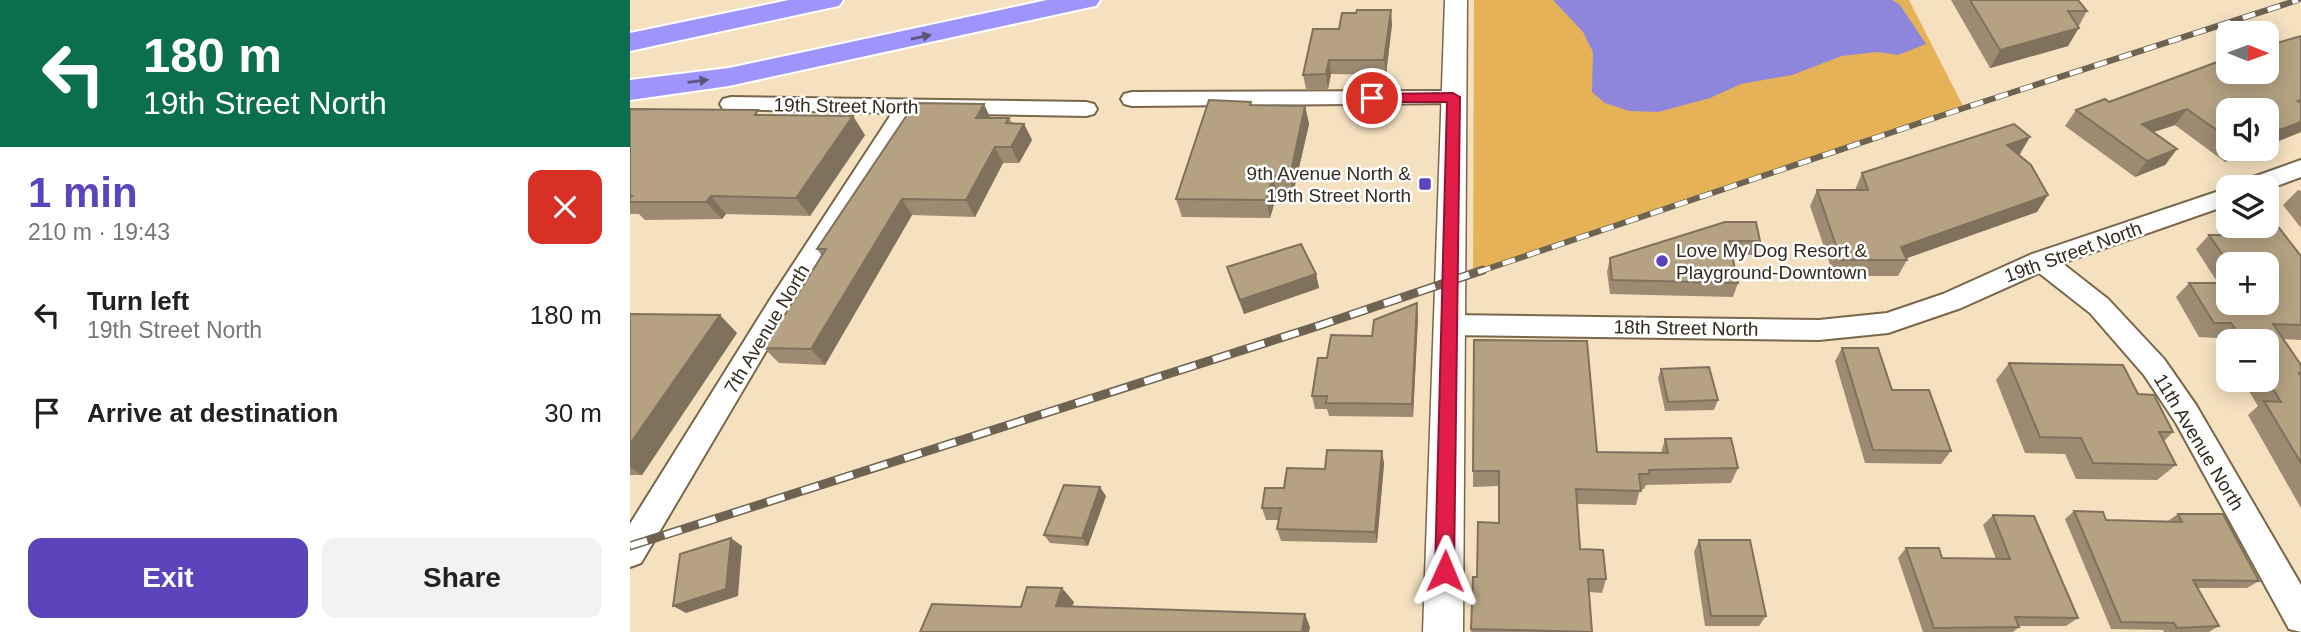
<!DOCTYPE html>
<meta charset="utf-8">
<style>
:root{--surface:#fff;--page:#f2f2f2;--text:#222;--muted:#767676;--accent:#5c44bc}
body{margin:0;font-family:Helvetica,sans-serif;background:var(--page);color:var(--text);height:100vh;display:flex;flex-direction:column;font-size:26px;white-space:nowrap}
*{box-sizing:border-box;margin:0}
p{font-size:23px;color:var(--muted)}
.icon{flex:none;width:38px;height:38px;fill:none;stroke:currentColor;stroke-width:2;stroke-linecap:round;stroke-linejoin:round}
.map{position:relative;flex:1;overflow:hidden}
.side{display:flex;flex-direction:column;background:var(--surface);width:630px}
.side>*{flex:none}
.top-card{background:#0b6e4f;color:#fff;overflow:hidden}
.needle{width:46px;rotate:91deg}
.tools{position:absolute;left:1586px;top:21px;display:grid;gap:14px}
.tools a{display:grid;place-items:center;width:63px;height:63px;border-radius:14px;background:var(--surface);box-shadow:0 4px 18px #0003;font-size:35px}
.pin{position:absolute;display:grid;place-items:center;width:60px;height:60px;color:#fff;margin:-30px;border:4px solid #fff;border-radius:50%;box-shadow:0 2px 7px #0007}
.me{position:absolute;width:77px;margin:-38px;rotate:1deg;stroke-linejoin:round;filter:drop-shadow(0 0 5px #0008)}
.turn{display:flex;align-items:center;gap:24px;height:147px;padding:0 28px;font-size:32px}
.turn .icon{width:91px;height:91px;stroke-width:2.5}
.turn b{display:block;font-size:49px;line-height:60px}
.round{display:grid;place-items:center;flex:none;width:74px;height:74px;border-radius:14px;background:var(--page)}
.overview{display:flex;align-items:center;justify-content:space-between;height:119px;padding:0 28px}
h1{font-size:42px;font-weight:600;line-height:52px;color:var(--accent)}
.action{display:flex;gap:14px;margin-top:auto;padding:14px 28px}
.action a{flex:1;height:80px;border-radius:14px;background:var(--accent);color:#fff;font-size:28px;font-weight:600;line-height:80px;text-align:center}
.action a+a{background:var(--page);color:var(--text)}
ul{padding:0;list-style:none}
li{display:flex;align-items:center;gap:21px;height:98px;padding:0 28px}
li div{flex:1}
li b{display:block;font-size:26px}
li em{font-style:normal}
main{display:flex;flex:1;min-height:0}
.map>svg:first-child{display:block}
.green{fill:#e6b257}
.water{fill:#8e86dd}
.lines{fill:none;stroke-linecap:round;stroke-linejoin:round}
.minor-casing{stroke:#79674a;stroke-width:4}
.tertiary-casing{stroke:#79674a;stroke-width:3}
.motorway-casing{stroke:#fff;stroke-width:4}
.minor{fill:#fff;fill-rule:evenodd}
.tertiary{fill:#fff;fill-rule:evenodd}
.motorway{fill:#9f94fc;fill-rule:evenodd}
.rail-far1-casing{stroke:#6e6350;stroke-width:6}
.rail-casing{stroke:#6e6350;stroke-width:9}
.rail-far1{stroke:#fff;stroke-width:4.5;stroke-dasharray:13;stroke-linecap:butt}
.rail{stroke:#fff;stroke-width:6;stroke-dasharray:18;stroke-linecap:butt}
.wall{fill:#9c8b71;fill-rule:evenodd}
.shaded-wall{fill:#7f715c}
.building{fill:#b5a283;stroke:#7f715c;stroke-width:2}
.oneway{fill:#5e5677}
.route{fill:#e11d48;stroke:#92132f;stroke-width:2}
.poi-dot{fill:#5c44bc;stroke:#fff;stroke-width:2.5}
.labels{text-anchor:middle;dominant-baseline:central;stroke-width:5;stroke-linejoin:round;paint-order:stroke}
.street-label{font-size:19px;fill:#332c1f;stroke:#fff}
.poi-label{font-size:19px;fill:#332c1f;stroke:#fff;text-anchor:end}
</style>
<main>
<section class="side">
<div class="top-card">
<div class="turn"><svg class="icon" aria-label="left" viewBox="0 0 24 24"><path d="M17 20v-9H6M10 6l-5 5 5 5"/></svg><div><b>180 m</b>19th Street North</div></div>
</div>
<div class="overview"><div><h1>1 min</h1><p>210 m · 19:43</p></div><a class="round" style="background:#d93025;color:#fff"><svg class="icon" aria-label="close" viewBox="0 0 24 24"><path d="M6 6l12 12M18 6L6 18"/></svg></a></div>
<ul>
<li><svg class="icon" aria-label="left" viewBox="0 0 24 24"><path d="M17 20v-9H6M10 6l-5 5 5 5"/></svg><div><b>Turn left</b><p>19th Street North</p></div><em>180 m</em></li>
<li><svg class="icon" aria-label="arrive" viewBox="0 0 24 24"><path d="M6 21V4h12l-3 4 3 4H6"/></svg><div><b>Arrive at destination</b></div><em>30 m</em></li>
</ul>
<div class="action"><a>Exit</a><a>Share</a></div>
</section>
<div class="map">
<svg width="1671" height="632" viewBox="0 0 1671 632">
<rect width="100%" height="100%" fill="#f5e1c0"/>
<!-- green -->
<path class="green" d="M844 0H1279L1334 108 843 275Z"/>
<!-- water -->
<path class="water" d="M923 0H1262L1270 5 1296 44 1268 55 1247 52 1212 56 1162 75 1111 84 1080 98 1028 112 999 111 975 103 962 92 963 52 953 32Z"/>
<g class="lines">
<!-- minor casing -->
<g class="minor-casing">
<path id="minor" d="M823 91 830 93 834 98 830 103 502 106 494 104 491 99 494 94 502 92Z
M101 97 456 102 464 104 467 109 464 114 456 116 284 113 159 312 11 563 0 567V524L141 298 262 113 93 109 90 104 93 99Z
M1671 160V177L1636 190V187H1608L1612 181Z
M1598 188V205L1432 263 1478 299 1534 359 1566 405 1671 585V632L1659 629 1546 423 1514 375 1460 313 1409 273 1331 308 1258 333 1189 340 820 335 811 332 807 325 811 318 820 315 1189 320 1257 313 1313 294 1402 254Z"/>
</g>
<!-- tertiary casing -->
<g class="tertiary-casing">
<path id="tertiary" d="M815 0H837L833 632H793Z"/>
</g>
<!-- motorway casing -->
<g class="motorway-casing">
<path id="motorway" d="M159 0H213L209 6 199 8 0 51V33Z
M417 0H470L466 6 456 8 99 86 0 100V80L99 68Z"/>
</g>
<!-- minor -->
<use href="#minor" class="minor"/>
<!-- tertiary -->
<use href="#tertiary" class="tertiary"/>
<!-- motorway -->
<use href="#motorway" class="motorway"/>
<!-- rail-far1 casing -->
<g class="rail-far1-casing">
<path id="rail-far1" d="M848 272 1334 108 1668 0"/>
</g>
<!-- rail casing -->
<g class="rail-casing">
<path id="rail" d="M0 546 688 326 853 270"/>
</g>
<!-- rail-far1 -->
<use href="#rail-far1" class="rail-far1"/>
<!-- rail -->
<use href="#rail" class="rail"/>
</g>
<!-- wall -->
<path class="wall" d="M1321 0H1448L1457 11 1438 46 1360 68Z
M762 24 756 75 701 74 698 89H676L673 75 709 29Z
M1671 36V132L1636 146V110H1598V149H1629L1595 162 1545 125 1523 132 1547 149 1535 165 1505 177 1435 126 1446 110 1479 102Z
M621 102 622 105 675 106 679 124 663 194H647L640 218 552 217 546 199Z
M0 109 131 115 235 135 180 216 96 214 92 219 15 220 9 214H0Z
M361 118H379L382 123 394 124 402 140 389 163H373L345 217 282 215 195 365 149 363 134 348 192 256 187 249Z
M1388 154 1407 212 1276 258 1277 260 1268 276H1204L1180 206 1187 190H1225L1232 173 1390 154Z
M1668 190 1671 191V228L1653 205Z
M1095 222 1130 241 1125 255H1102L1108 283 1103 297 980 294 977 272 980 258Z
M1608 226H1636L1671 256V340L1653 339 1671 365V508L1618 415 1628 406 1612 380H1636V341H1598V356L1587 338 1569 337 1546 297 1559 283H1588L1566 249 1579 235H1599ZM1598 264H1636L1598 303Z
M597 267 686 274 689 288 614 314 601 281Z
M0 314 107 333 12 475H0Z
M788 317 783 417 699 416 697 409H685L682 396 697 358 742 336Z
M844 340 967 452 1031 453 1035 439 1108 468 1101 483 1016 485 1014 489H1010L1006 505 947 504 950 549 976 579 972 593 959 592 962 632H841L843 577H847L868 523V486L843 487Z
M1212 348 1262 390 1321 451 1311 464 1235 463 1205 361Z
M1379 363 1508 394 1543 432 1534 441 1546 465 1527 480 1446 479 1435 454 1395 453 1366 380Z
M1031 369 1088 400 1084 410 1035 411 1028 378Z
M752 451 754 464 747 543 651 541 647 529 649 520H636L632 508 654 488 695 469Z
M476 496 458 546 420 543 414 535Z
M1444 511 1476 520 1538 521 1548 514 1629 581 1617 588H1567L1589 626 1579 632H1534L1533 630 1481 629 1435 519Z
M1363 515 1448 618 1436 626H1389V627L1383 632H1293L1268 558 1276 548 1312 558 1366 559 1353 525Z
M1069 540 1136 616 1129 626H1075L1064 552Z"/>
<!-- shaded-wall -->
<path class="shaded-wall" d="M761 10 762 24 756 75 754 60Z
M1449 28 1438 46 1360 68 1370 50Z
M699 60 701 74 698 89 696 74Z
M354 104 362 121 346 118Z
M675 106 679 124 663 194 660 176Z
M1557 109 1545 125 1500 140 1512 124Z
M223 116 235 135 180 216 166 198Z
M1671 122V132L1636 146V135Z
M394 124 402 140 389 163 381 147Z
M1400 137 1390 154 1368 161 1377 145Z
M365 147 373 163 345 217 336 200Z
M1547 149 1535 165 1505 177 1517 161Z
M1606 149H1629L1595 162Z
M643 176 647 194 640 218 636 200Z
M1418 195 1407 212 1272 260 1271 247Z
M81 196 96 214 92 219 76 202Z
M272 199 282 215 195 365 181 349Z
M686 274 689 288 614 314 610 300Z
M787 303 788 317 783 417 782 404Z
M90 315 107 333 12 475 0 467V444Z
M752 451 754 464 747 543 745 532Z
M470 487 476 496 458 546 452 538Z
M101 538 112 546 108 596 56 613 43 606Z
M432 588 444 602 438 619 426 606Z
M675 614 680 627 679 632H672Z"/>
<!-- building -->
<path class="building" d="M1340 0H1448L1457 11H1438L1449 28 1370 50Z
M727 10H761L754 60H699L696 74 673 75 683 29H709L712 13H726Z
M1671 36V100L1668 101 1671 103V122L1636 135V110H1598V138L1557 109 1512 124 1547 149 1517 161 1446 110 1475 99 1479 102 1598 58V72H1636V46Z
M579 100 621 102 620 105 675 106 660 176H643L636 200 546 199Z
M285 103 354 104 346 118H379L376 123 394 124 381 147H365L336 200 272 199 181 349 134 348 196 249H187Z
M0 109 128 110 125 115 223 116 166 198 81 196 76 202H0V198L2 196H0Z
M1384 124 1400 137 1377 145 1401 165 1418 195 1271 247 1277 260H1211L1187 190H1238L1232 173Z
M1095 222H1126L1130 241H1099L1108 283 982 280 980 258Z
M1636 223 1646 224 1671 256V325L1643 324 1671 365V373H1669L1671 376V463L1634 401 1651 402 1636 378V341H1613L1601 323H1584L1559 283H1598V303H1636V264H1599L1579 235H1620L1612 226H1636Z
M671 244 686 274 610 300 597 267Z
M787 303 782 404 696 403 697 396H682L688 358H697L701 335 742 336 744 320Z
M0 314 90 315 0 444Z
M844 340 957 341 967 452 1038 453 1035 439 1101 438 1108 468 1019 470V474H1009L1011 491 946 489 950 549 973 550 976 579H958L962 632 841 629 843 577H847L848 522 869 523V471H843Z
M1212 348H1248L1262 390H1299L1321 451 1243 450Z
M1379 363 1493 365 1508 394 1524 395 1543 432H1529L1546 465 1463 463 1451 438 1410 437Z
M1079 367 1088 400 1038 402 1031 369Z
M697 450 752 451 745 532 647 529 651 508H632L635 488H654L657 468 695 469Z
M434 485 470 487 452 538 414 535Z
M1444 511 1473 512 1476 520 1552 522 1548 514H1593L1629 581 1563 580 1589 626 1547 628 1544 623 1491 622Z
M1363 515 1404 516 1448 618 1385 617 1389 627 1304 628 1276 548H1309L1312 558 1380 559Z
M101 538 96 589 43 606 50 554Z
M1069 540H1120L1136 616H1081Z
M397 587 432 588 426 606 675 614 672 632H290L302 604 391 607Z"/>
<!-- one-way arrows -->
<defs><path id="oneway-solid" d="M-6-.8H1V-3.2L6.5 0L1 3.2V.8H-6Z" transform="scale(1.75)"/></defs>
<g class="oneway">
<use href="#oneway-solid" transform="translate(291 37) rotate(-12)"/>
<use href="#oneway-solid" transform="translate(68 81) rotate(-7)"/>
</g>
<!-- route -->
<path class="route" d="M823 93 830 97 824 571 822 578 815 581 808 578 805 571 817 102H742L735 98 742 94Z"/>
<!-- markers -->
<g class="poi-dot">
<rect x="788" y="177" width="14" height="14" rx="3.5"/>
<circle cx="1032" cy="261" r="7"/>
</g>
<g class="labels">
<!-- street labels -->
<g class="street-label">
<text transform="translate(216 106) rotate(1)">19th Street North</text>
<text transform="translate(1443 252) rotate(-20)">19th Street North</text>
<text transform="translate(1056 328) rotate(1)">18th Street North</text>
<text transform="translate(137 329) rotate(-59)">7th Avenue North</text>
<text transform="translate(1569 442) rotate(59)">11th Avenue North</text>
</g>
<!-- poi labels -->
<g class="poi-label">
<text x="781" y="173">9th Avenue North &amp;<tspan x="781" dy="22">19th Street North</tspan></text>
<text x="1046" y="250" text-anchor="start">Love My Dog Resort &amp;<tspan x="1046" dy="22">Playground-Downtown</tspan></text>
</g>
</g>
</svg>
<div class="tools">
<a><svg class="needle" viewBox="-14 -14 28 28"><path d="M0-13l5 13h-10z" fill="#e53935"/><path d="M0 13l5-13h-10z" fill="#767676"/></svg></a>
<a><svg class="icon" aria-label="sound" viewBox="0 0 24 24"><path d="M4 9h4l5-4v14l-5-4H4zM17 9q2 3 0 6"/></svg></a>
<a><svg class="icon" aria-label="layers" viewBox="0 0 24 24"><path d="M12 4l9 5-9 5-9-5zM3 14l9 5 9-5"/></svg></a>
<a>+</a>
<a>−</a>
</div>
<div class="pin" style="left:742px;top:98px;background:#d93025"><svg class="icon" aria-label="arrive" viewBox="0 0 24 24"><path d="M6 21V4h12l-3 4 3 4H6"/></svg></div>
<svg class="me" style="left:815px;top:571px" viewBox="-20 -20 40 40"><path d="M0-17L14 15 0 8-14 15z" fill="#e11d48" stroke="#fff" stroke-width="4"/></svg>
</div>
</main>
